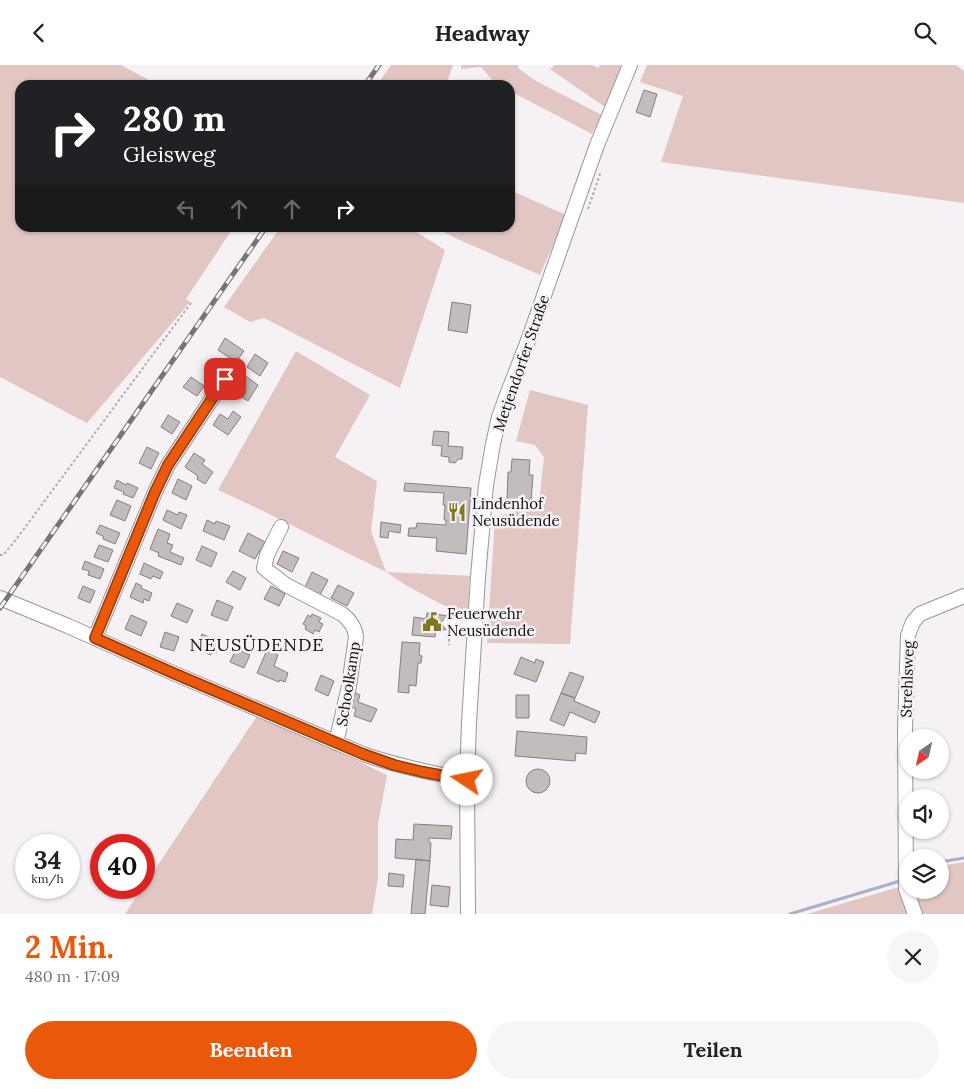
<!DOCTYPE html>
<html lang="de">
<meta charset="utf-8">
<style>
:root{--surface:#fff;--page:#f6f6f6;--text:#222;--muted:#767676;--accent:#ea580c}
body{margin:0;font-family:Lora,serif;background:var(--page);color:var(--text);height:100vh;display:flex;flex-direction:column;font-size:19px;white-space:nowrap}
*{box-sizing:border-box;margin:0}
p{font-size:16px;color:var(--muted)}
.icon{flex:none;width:28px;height:28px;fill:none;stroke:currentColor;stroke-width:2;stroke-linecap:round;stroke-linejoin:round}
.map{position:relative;height:849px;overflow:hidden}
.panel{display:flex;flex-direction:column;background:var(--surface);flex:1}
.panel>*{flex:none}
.banner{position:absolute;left:15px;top:15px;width:500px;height:152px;border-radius:15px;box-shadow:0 1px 4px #0004;background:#202124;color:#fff;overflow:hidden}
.needle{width:32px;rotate:214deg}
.tools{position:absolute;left:899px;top:664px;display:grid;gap:10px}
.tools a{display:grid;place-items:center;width:50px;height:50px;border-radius:50%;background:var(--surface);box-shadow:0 1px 4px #0004;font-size:25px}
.speed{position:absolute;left:15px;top:769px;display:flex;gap:10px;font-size:25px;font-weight:700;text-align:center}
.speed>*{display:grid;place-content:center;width:65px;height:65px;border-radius:50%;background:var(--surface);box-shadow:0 1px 4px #0004;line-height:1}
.speed small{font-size:12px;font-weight:400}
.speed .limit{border:8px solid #d22;background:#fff;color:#111}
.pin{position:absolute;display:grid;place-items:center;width:42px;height:42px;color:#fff;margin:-21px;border-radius:10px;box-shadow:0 2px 8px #0006}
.me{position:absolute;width:55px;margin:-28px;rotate:281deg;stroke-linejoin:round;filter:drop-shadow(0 0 4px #0008)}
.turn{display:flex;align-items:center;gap:18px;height:105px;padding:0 25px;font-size:22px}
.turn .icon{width:65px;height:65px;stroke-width:2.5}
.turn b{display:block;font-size:35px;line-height:42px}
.lanes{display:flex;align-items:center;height:48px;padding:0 25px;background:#0003;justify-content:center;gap:25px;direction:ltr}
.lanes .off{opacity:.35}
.round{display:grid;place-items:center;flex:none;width:52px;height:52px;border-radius:26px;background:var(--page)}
.head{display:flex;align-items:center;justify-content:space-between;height:85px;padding:0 25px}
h1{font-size:30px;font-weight:700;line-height:38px;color:var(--accent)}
.button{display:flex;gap:10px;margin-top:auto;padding:10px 25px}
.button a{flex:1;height:58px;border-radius:30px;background:var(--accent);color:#fff;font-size:20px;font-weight:700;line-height:58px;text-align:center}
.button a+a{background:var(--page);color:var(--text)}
header{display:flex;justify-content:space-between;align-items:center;height:65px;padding:0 25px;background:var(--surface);font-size:22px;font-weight:700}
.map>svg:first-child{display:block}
.green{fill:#e1c6c3}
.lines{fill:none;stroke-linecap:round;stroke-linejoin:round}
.stream{stroke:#abafce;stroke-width:3}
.building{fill:#c2bcbd;stroke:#857f80}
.minor-casing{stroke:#9b969a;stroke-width:16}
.path{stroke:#aeaaad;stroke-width:2;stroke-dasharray:2.5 2.5;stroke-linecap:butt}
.minor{stroke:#fff;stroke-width:14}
.rail-casing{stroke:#777376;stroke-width:5}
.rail{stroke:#f6f1f5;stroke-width:3;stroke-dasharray:9;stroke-linecap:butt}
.route-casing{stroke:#983908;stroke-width:12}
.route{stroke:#ea580c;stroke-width:9}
.labels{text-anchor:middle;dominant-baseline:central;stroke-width:5;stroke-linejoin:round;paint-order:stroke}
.street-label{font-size:15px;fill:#0f0d0f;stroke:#f6f1f5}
.poi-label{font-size:15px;fill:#0f0d0f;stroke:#f6f1f5;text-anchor:start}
.quarter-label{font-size:18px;letter-spacing:1px;fill:#0f0d0f;stroke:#f6f1f5}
</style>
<header><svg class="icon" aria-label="back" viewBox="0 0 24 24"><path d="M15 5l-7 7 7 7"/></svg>Headway<svg class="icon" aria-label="search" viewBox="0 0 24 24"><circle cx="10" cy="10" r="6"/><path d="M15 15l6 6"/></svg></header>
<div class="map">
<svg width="964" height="849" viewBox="0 0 964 849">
<rect width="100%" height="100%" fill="#f6f1f5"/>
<!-- green -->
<path class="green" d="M0 0H121L158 20H20V162L233 163 186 234 190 237 87 358 0 312Z
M391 0H453L446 20H377Z
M461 0H518V3L536 16 602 50 592 69 510 26V20C492 20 492 14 481 2L461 4Z
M555 0H593L598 3 600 0H622L605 42 550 4Z
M647 0H956L964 6V138L661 97 683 31 640 17Z
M510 125 566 150 540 210 455 173 437 163 510 162Z
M280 163H410L445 185 400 323 264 253 250 257 224 242Z
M296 286 370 330 335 392 377 416 371 466 386 507 474 511 469 516 468 553 407 521 386 507 259 444 218 425Z
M530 325 588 340 570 579 487 578 495 453 539 438 544 392 535 380 516 376Z
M257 651 343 689 387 710 378 759V813L372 849H125L142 823 144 822V821Z
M964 797V849H920L911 825H940V801Z
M899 822 909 849H807Z"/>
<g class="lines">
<!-- stream -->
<path class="stream" d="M940 797 964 793
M790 849 900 816"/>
</g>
<!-- building -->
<path class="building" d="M644 25 657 29 650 52 636 47Z
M452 237 471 240 467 268 448 265Z
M225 273 244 286 236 297 218 285Z
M255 289 268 298 260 311 247 302Z
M244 310 258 320 248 336 233 327Z
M191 312 204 321 197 331 183 322Z
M233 346 241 352 228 370 213 360 220 349 228 354Z
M168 350 180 357 172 369 161 362Z
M434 366 449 367 448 381 463 382 462 394H458L455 398 449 397V392L441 391 442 381 432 380Z
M147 382 159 388 151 404 139 398Z
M194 388 205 395 202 399 213 407 205 419 197 414 198 411 185 402Z
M512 394 530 395 529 410H533L531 436 507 435 508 407H511Z
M178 414 192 421 186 435 172 428Z
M117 415 126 420 127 418 138 423 133 433 123 429 124 427 114 423Z
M405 418 471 423 466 489 436 486 437 473 408 471 409 463H416L417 458 446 460V455H444L445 440H443L444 428 404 426Z
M117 435 131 441 125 456 110 450Z
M167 445 178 450 179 447 187 450 181 464 163 455Z
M207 455 215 459 216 456 230 461 224 475 203 466Z
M381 457 401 460 400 468 389 466 388 473 380 472Z
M100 460 120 468 115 479 103 474V471L96 468Z
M158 464 170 469 167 478 173 480 170 487 184 493 181 500 158 491 159 488 150 484Z
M248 468 265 477 255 494 239 486Z
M99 480 113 485 108 497 94 492Z
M202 481 217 488 211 502 196 495Z
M283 486 299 493 292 507 277 499Z
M85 496 104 504 100 514 88 510 89 506 82 504Z
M144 498 163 507 160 514 153 511 151 514 140 509Z
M233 506 246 513 240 525 226 517Z
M312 507 328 515 320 530 305 522Z
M136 518 142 521 141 523 152 528 149 536 144 534 143 538 130 532Z
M338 520 354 528 347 541 331 533Z
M83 521 95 526 90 538 78 533Z
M271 521 285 529 279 541 264 534Z
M217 535 233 542 227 556 211 550Z
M177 538 193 545 187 558 171 551Z
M427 548 449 551 448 565 436 564 435 572 412 570 414 552 426 554Z
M312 549 321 553 319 557 323 559 319 567 315 565 313 569 305 564 306 561 303 559 308 550 311 552Z
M131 550 147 557 141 571 125 564Z
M165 567 179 572 174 586 160 582Z
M202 569 220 577 216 588 212 586 211 590 196 584Z
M402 577 420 578 419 590 422 591 421 598H418L416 621 409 620V628L398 627Z
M236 584 250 590 244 603 230 597Z
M267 585 278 590 274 601 288 608 285 617 280 615 279 617 257 608Z
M521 592 535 598 536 594 544 597 536 617 514 609Z
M570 607 584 612 575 633 561 628Z
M321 610 334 616 328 631 315 625Z
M354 627 360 630 358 637 377 644 371 657 354 651 356 644 348 641Z
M561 628 575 633 574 636 600 647 595 658 570 647 564 661 550 655Z
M516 630H529V653H516Z
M517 666 587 672 586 689 576 688 575 696 515 691Z
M526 716a12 12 0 1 1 24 0a12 12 0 1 1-24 0Z
M414 759 452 761 451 774 429 773V777L431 778 430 796 395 793 396 774 413 775Z
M416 794 430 796 425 849H411Z
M389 808 404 810 403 822 388 821Z
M432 820 450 822 448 842 430 840Z"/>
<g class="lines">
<!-- minor casing -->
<g class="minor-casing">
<path id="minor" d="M281 462 267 490 264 503 286 520 342 549C350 555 355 562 356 572L349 621 336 678
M0 533 68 561 173 608 363 689C397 701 431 708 467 715
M450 558 475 562
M95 573 155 427 168 400 233 302
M468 849 467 715 469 658 478 512 486 420 493 379 499 352 507 330 529 273 597 80 630 0
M915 849 906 824 905 665 908 570 913 557 920 549 964 531"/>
</g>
<!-- path -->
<path class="path" d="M588 144 601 106
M0 490H3L15 476 191 238
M436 566H441
M449 569V580"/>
<!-- minor -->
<use href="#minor" class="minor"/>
<!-- rail casing -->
<g class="rail-casing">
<path id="rail" d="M365 20 379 0
M0 543 266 162"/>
</g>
<!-- rail -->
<use href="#rail" class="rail"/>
</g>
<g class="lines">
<!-- route casing -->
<g class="route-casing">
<path id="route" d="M225 314 168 400 155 427 95 573 173 608 363 689 394 700 423 707 467 715"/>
</g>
<!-- route -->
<use href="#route" class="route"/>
</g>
<!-- icons -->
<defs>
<g id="restaurant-bare" transform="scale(1.5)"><path d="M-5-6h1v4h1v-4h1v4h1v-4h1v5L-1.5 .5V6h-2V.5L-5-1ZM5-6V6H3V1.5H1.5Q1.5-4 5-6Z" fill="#82781d" stroke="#f6f1f5" stroke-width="2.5" paint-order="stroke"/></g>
<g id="civic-bare" transform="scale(1.5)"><path d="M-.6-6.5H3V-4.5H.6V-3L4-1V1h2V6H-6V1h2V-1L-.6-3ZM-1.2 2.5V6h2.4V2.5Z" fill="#82781d" stroke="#f6f1f5" stroke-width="2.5" paint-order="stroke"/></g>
</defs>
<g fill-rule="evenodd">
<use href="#restaurant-bare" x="457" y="447"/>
<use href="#civic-bare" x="432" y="557"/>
</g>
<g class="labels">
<!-- street labels -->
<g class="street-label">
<text transform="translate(521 298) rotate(-71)">Metjendorfer Straße</text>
<text transform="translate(907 614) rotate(-88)">Strehlsweg</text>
<text transform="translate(348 619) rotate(-81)">Schoolkamp</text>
</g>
<!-- poi labels -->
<g class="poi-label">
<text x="472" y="438">Lindenhof<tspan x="472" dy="17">Neusüdende</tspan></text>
<text x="447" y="548">Feuerwehr<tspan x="447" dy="17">Neusüdende</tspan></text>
</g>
<!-- quarter labels -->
<g class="quarter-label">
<text x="257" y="579">NEUSÜDENDE</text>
</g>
</g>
</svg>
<div class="tools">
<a><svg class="needle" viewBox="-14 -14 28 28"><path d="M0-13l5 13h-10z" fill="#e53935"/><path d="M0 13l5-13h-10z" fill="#767676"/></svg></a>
<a><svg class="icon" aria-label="sound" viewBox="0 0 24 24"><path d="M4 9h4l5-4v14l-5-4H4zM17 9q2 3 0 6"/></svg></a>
<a><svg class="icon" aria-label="layers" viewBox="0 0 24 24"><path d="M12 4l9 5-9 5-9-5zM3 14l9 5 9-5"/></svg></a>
</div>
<div class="speed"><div>34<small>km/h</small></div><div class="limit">40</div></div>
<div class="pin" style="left:225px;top:314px;background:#d93025"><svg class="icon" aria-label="arrive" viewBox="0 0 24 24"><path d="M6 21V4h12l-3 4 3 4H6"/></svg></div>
<svg class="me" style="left:467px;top:715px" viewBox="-20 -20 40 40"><circle r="19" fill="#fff"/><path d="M0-13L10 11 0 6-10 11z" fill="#ea580c"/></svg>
<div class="banner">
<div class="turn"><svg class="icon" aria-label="right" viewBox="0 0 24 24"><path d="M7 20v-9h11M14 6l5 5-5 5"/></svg><div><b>280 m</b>Gleisweg</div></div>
<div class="lanes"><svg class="icon off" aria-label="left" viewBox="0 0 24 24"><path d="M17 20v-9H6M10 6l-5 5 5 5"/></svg><svg class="icon off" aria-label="ahead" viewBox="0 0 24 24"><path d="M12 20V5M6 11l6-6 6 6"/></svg><svg class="icon off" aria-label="ahead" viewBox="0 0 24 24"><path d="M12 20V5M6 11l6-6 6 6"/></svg><svg class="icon" aria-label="right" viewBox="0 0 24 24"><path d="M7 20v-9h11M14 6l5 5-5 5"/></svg></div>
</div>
</div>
<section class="panel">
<div class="head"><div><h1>2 Min.</h1><p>480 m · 17:09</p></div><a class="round"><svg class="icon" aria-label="close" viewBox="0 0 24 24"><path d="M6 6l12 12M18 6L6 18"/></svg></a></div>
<div class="button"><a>Beenden</a><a>Teilen</a></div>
</section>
